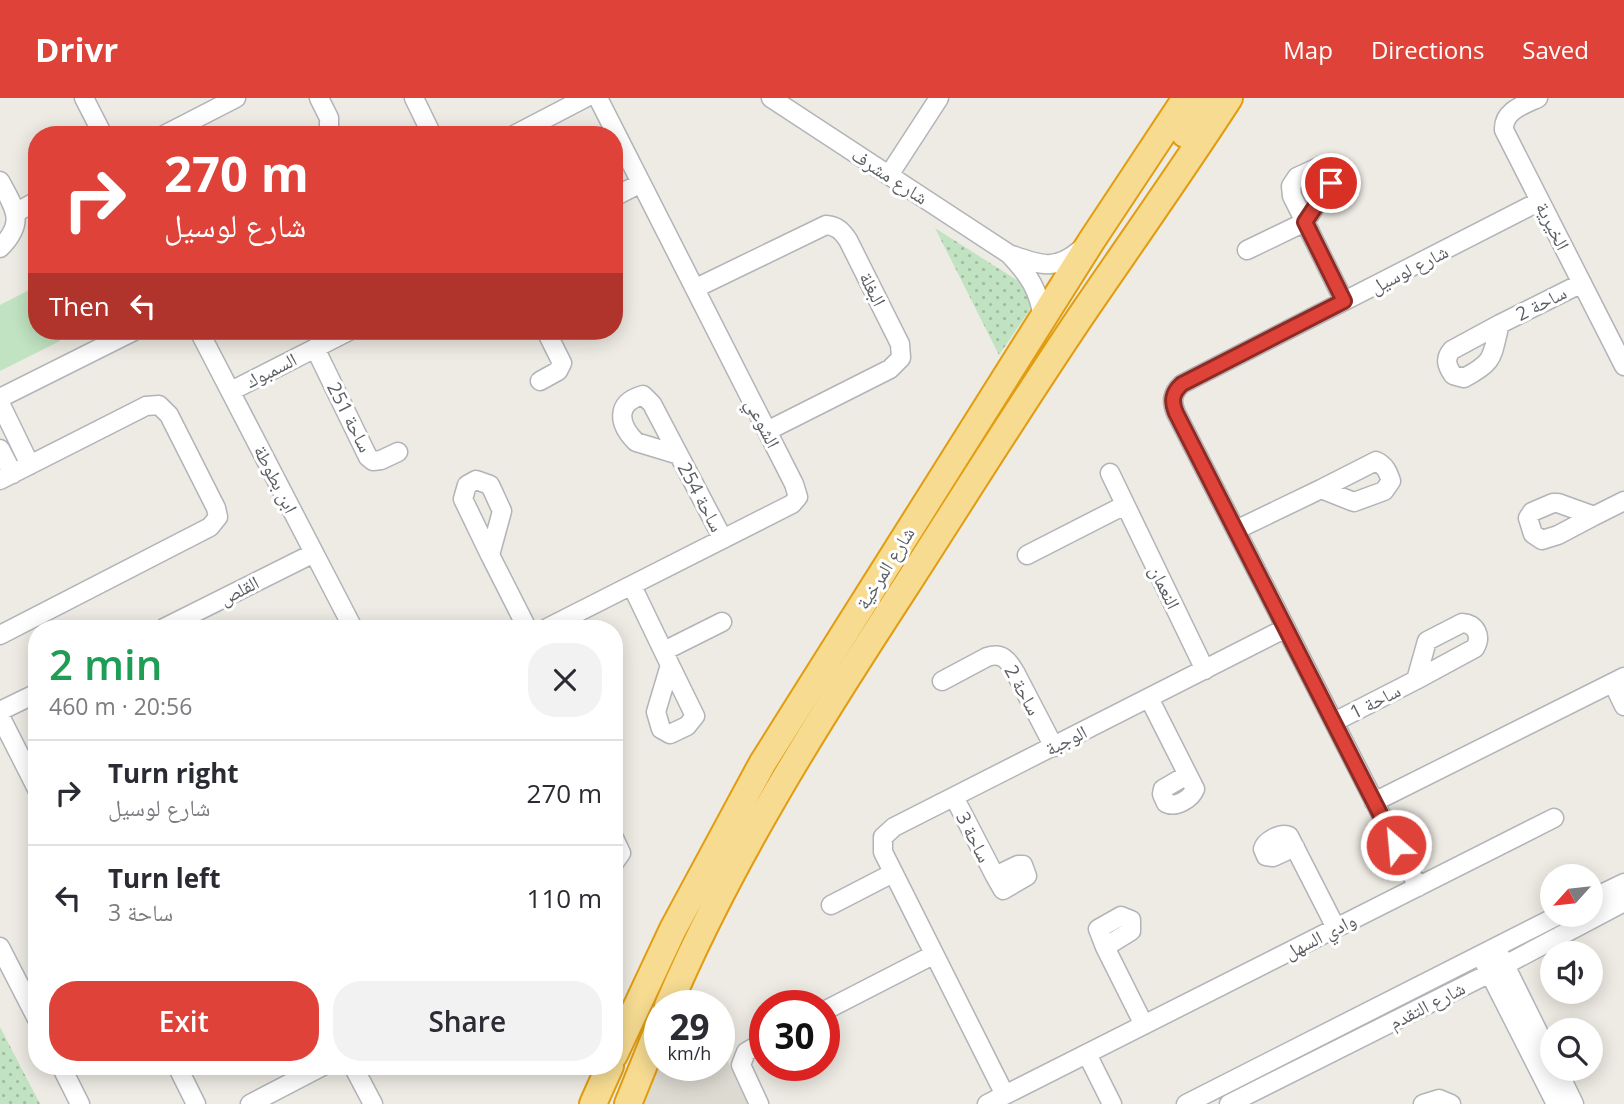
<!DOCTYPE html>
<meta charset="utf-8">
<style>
:root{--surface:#fff;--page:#f2f2f3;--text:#2b2b33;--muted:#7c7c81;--line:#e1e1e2;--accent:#de4238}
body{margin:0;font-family:"Open Sans","Noto Naskh Arabic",sans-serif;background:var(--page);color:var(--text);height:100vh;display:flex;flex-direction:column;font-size:26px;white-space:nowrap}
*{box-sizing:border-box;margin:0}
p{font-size:23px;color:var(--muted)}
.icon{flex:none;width:38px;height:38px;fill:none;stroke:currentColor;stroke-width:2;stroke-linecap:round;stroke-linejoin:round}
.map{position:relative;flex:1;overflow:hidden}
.details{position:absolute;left:28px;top:522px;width:595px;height:455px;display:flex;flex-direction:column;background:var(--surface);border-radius:28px;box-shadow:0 4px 18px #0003}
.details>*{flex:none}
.banner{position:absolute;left:28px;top:28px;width:595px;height:214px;border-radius:28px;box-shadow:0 4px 18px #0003;background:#de4238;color:#fff;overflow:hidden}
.needle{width:46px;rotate:243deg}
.controls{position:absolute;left:1540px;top:766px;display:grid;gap:14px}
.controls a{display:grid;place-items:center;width:63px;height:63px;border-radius:50%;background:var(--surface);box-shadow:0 4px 18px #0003;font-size:35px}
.speed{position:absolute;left:644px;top:892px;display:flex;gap:14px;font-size:35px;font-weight:700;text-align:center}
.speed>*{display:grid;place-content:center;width:91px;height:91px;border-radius:50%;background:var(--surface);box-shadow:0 4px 18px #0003;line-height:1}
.speed small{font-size:18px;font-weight:400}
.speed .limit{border:10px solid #d22;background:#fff;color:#111}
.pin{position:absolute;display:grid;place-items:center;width:60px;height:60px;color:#fff;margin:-30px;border:4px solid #fff;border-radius:50%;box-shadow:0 2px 7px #0007}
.me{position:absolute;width:77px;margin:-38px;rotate:333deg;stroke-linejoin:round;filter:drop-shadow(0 0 5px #0008)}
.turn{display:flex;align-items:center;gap:24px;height:147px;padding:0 21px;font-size:32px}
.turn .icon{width:91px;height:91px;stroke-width:2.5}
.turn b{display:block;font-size:49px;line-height:60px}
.then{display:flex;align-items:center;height:66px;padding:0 21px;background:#0003;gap:14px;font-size:26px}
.round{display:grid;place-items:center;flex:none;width:74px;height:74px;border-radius:28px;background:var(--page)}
.headline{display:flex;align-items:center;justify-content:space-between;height:119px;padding:0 21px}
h1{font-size:42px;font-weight:600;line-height:52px;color:#1e9e55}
.primary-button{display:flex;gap:14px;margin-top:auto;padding:14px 21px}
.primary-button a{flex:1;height:80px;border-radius:28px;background:var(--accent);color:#fff;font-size:28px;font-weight:600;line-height:80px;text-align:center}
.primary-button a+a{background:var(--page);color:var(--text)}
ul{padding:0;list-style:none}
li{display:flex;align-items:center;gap:21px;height:105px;padding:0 21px;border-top:2px solid var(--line)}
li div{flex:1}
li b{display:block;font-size:26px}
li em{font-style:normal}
header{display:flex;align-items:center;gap:42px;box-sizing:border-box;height:98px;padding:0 35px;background:var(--accent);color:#fff}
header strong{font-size:33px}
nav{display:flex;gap:38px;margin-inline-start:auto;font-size:24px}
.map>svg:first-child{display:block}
.education{fill:#dddad1}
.green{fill:url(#green-dots)}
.pitch{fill:#c1e3c1}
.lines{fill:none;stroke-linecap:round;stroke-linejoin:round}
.minor-casing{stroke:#b1b4b8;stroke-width:21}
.highway-casing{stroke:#e29c0e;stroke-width:30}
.minor{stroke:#fff;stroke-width:18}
.highway{stroke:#f6db91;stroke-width:26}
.route-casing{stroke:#902b24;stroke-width:18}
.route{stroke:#de4238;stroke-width:12}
.labels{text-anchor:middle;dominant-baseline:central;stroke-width:6;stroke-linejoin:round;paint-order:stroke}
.street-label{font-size:19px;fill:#5b5f63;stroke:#fff}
</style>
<header>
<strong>Drivr</strong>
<nav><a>Map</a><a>Directions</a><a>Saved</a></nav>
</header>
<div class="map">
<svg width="1624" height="1006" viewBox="0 0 1624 1006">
<defs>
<pattern id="green-dots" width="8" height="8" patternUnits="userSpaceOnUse" patternTransform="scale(1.75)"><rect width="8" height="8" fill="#c1e3c1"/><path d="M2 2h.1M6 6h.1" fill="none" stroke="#a0bba0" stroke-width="1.8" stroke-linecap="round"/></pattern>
</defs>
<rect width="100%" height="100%" fill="#edebe3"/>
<!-- education -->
<path class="education" d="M721 950 748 1006H641L660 962V968H719Z"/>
<!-- green -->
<path class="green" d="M935 130 1023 186 1032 201 1029 213 999 257Z
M0 929 40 1006H0Z"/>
<!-- pitch -->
<path class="pitch" d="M33 190 37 197V233H55L60 243 0 273V207Z"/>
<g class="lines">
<!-- minor casing -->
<g class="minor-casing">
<path id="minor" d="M84 0 103 37
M319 0 329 20V37
M414 0 432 37
M771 0 1009 156C1029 177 1039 192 1043 221
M1538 0C1523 7 1503 13 1504 32L1624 268
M164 37 236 0
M514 37 585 0
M1321 68 1330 76 1331 85 1305 124 1292 98 1291 88 1297 79Z
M889 77 939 0
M0 83C15 111 26 124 0 150
M614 99 641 85
M17 114 37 103
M1247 152 1305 124 1344 203
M1012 157C1040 167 1056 173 1080 152
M696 190 826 127C837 128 842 133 848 142L900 246 901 260 890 271 767 333
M1500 226C1491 259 1496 263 1464 280L1453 277C1447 268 1444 261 1452 252Z
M1500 226 1582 185
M199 233 353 530
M315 250 368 359 373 363 381 362 398 354
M540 283 558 273 562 265 546 233
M231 293 349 233
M0 300 134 233
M0 305 30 367
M0 351 13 376
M679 357 636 344C618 326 615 305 643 297L652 306 723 441
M1376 363C1385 367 1388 374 1391 383L1384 393 1354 404 1321 391Z
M1110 375 1205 572
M0 382 146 308 159 307 169 317 216 410 218 419 210 429 0 537
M476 382 490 387 502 413 490 457 463 401 467 387Z
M1553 405H1558L1594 418 1558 437 1542 442 1533 436 1528 420 1532 414Z
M1594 418 1624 403
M1236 432 1321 391
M490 457 527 530
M1027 457 1125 407
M632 488 670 567
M1462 525C1476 526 1482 538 1475 550L1416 582 1427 543Z
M164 530 314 455
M547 530 792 406 798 399 794 386 598 0
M664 553 722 524
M670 567 695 618 687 628 670 636 661 631 656 614Z
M942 583 987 559C1002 554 1008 562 1015 574L1054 649
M1613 585 1624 608
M1149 600 1195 691C1191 701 1176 710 1166 705L1162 696 1163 691 1187 677
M0 613 37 595
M0 618 37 691
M1334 624 1416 582
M954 699 995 778
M1374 704 1624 579
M614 740 621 755 614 765
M1295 749 1273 759 1266 758 1263 751C1265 743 1281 734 1289 738L1336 830
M1018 767H1023L1027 778 1003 792 995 778Z
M1418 789 1176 315C1171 303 1172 295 1182 286L1540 103
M1591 801 1624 785
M831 807 893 775
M1121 818 1131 822V833L1105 849 1098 831Z
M0 849 37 921
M1105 849 1144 927
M1501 859 1552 962
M1485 866 1556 1006
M824 913 933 857
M1087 956 1112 1006
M61 968 80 1006
M177 968 196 1006
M353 968 373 1006
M1557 971 1574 1006
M1005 997 883 754V739L894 729 1286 530
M250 1006 323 968
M759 1006 741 967 746 954 765 943
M987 1006 1554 720
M1186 1006 1559 817
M1229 1006 1490 875 1624 804
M1423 1006 1439 1001 1451 1006"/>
</g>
<!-- highway casing -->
<g class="highway-casing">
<path id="highway" d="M1185 36 1207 0
M668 908C731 760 818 623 906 488 966 395 1025 300 1087 209 1135 139 1183 71 1229 0
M614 957 673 831 762 666 1092 142 1186 0
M593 1006 610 968
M628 1006 660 927"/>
</g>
<!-- minor -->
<use href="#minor" class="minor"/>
<!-- highway -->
<use href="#highway" class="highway"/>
</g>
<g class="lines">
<!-- route casing -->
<g class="route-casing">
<path id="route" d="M1331 85 1305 124 1344 203 1182 286C1172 295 1171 303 1176 315L1396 747"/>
</g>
<!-- route -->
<use href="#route" class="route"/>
</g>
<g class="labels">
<!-- street labels -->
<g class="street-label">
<text transform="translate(890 78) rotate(33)">شارع مشرف</text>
<text transform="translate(1553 128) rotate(63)">الخيرية</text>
<text transform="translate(1409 171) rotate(-27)">شارع لوسيل</text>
<text transform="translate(873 191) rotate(63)">البغلة</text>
<text transform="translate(1541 205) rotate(-27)">ساحة 2</text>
<text transform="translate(271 272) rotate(-27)">السمبوك</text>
<text transform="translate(350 319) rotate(63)">ساحة 251</text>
<text transform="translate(763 325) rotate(63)">الشوعي</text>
<text transform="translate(276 381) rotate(63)">ابن بطوطة</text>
<text transform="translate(701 399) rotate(62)">ساحة 254</text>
<text transform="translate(885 470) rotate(-58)">شارع المرخية</text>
<text transform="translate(1165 489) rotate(64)">النعمان</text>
<text transform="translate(239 492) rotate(-27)">القلص</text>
<text transform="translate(1023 592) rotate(61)">ساحة 2</text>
<text transform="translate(1375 603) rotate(-27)">ساحة 1</text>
<text transform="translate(1066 642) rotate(-27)">الوجبة</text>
<text transform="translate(974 739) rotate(63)">ساحة 3</text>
<text transform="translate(1320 838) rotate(-27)">وادي السهل</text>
<text transform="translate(1427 907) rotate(-27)">شارع التقدم</text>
</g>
</g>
</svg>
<div class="controls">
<a><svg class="needle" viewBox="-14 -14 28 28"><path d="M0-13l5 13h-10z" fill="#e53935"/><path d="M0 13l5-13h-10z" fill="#7c7c81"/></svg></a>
<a><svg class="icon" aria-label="sound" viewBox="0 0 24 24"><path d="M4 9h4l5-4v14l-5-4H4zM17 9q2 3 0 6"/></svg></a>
<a><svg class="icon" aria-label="search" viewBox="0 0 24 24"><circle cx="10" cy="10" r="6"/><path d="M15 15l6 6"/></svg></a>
</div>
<div class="speed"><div>29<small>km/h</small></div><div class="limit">30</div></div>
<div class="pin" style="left:1331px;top:85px;background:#d93025"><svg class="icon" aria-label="arrive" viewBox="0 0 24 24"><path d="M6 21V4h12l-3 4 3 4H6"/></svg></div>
<svg class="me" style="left:1396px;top:747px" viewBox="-20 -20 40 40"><circle r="17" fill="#de4238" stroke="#fff" stroke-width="3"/><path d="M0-11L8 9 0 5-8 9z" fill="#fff"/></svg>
<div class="banner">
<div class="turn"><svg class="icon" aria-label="right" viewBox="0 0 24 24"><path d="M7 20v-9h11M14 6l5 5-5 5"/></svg><div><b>270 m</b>شارع لوسيل</div></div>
<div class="then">Then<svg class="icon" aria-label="left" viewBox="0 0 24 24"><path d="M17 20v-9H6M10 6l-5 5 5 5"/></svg></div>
</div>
<section class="details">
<div class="headline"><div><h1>2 min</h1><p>460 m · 20:56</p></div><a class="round"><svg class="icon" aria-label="close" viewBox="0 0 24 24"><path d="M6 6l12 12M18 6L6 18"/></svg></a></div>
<ul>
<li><svg class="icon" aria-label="right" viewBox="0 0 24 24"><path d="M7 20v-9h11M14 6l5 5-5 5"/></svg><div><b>Turn right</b><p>شارع لوسيل</p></div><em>270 m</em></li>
<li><svg class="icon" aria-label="left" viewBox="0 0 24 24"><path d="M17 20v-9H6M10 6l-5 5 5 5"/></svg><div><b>Turn left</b><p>ساحة 3</p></div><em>110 m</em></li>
</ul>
<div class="primary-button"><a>Exit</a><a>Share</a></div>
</section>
</div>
